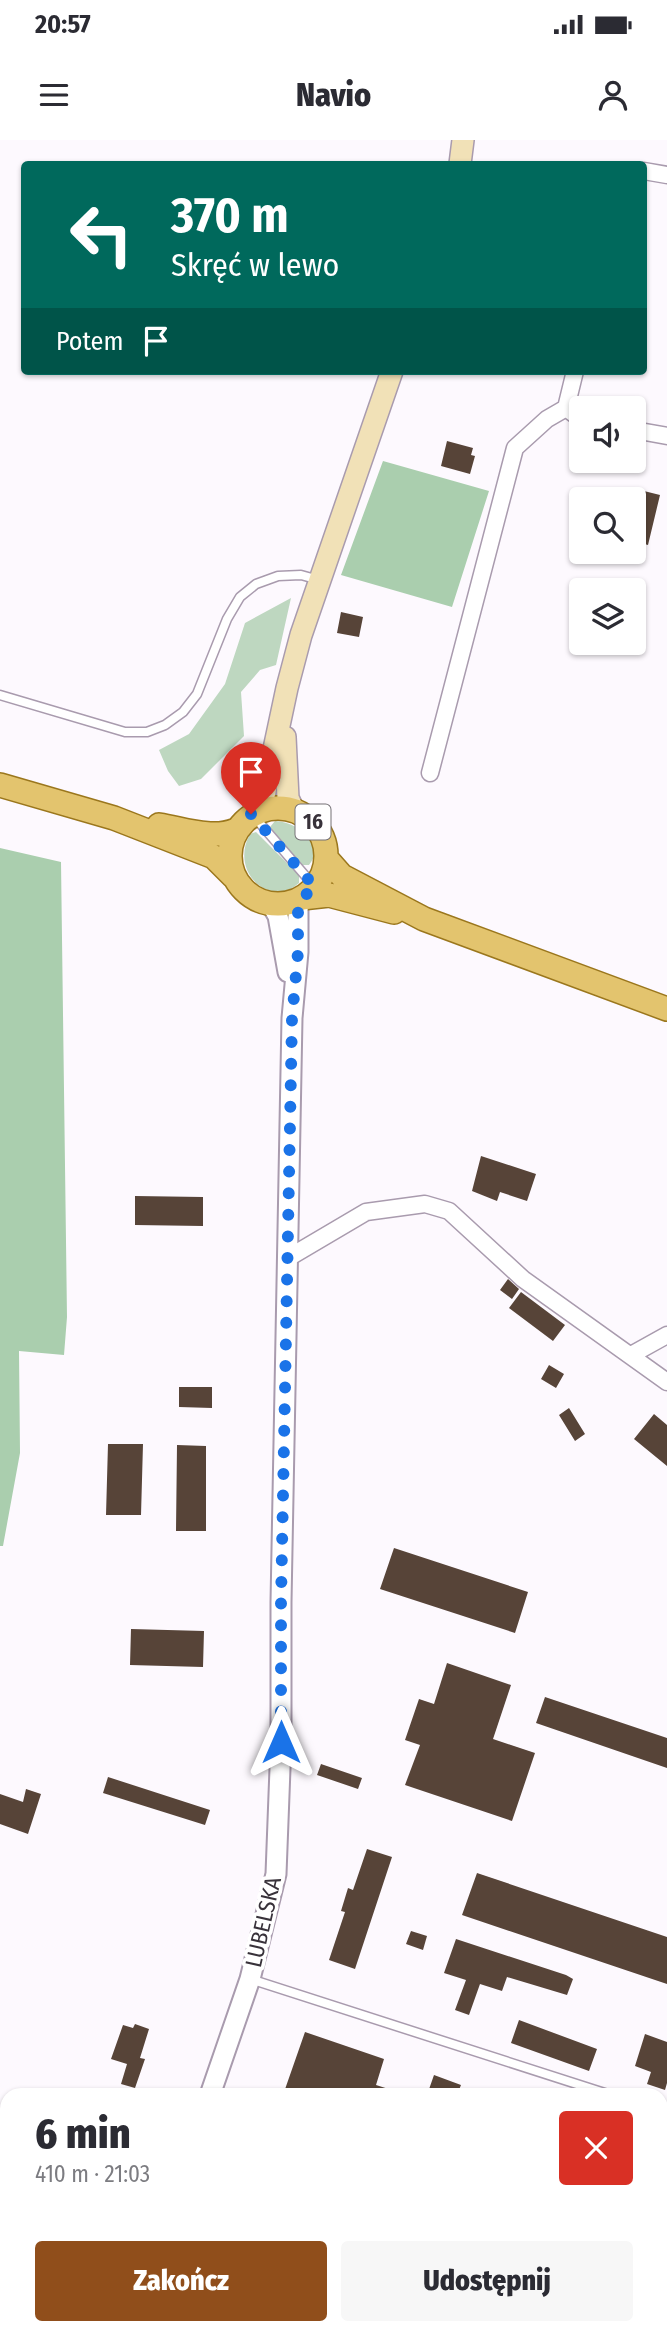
<!DOCTYPE html>
<html lang="pl">
<meta charset="utf-8">
<style>
:root{--surface:#fff;--page:#f7f7f7;--text:#2b2b33;--muted:#7c7c81;--accent:#904e1b}
body{margin:0;font-family:"Fira Sans Condensed",sans-serif;background:var(--page);color:var(--text);height:100vh;display:flex;flex-direction:column;font-size:26px;white-space:nowrap}
*{box-sizing:border-box;margin:0}
p{font-size:23px;color:var(--muted)}
.icon{flex:none;width:38px;height:38px;fill:none;stroke:currentColor;stroke-width:2;stroke-linecap:round;stroke-linejoin:round}
.map{position:relative;flex:1;overflow:hidden}
.panel{position:absolute;left:0px;top:1948px;width:668px;height:247px;display:flex;flex-direction:column;background:var(--surface);border-radius:21px 21px 0 0;box-shadow:0 2px 5px #0004}
.panel>*{flex:none}
.guide{position:absolute;left:21px;top:21px;width:626px;height:214px;border-radius:7px;box-shadow:0 2px 5px #0004;background:#00695c;color:#fff;overflow:hidden}
.fabs{position:absolute;left:569px;top:256px;display:grid;gap:14px}
.fabs a{display:grid;place-items:center;width:77px;height:77px;border-radius:7px;background:var(--surface);box-shadow:0 2px 5px #0004;font-size:35px}
.pin{position:absolute;display:grid;place-items:center;width:60px;height:60px;color:#fff;margin:-72px -30px;border-radius:50% 50% 50% 0;rotate:-45deg;box-shadow:0 0 7px #0007}
.pin .icon{rotate:45deg}
.me{position:absolute;width:77px;margin:-38px;rotate:0deg;stroke-linejoin:round;filter:drop-shadow(0 0 5px #0008)}
.turn{display:flex;align-items:center;gap:24px;height:147px;padding:0 35px;font-size:32px}
.turn .icon{width:91px;height:91px;stroke-width:2.5}
.turn b{display:block;font-size:49px;line-height:60px}
.then{display:flex;align-items:center;height:66px;padding:0 35px;background:#0003;gap:14px;font-size:26px}
.round{display:grid;place-items:center;flex:none;width:74px;height:74px;border-radius:7px;background:var(--page)}
.head{display:flex;align-items:center;justify-content:space-between;height:119px;padding:0 35px}
h1{font-size:42px;font-weight:800;line-height:52px}
.button{display:flex;gap:14px;margin-top:auto;padding:14px 35px}
.button a{flex:1;height:80px;border-radius:7px;background:var(--accent);color:#fff;font-size:28px;font-weight:800;line-height:80px;text-align:center}
.button a+a{background:var(--page);color:var(--text)}
.status{display:flex;justify-content:space-between;align-items:center;height:49px;padding:0 35px;background:var(--surface);direction:ltr}
.status svg{height:19px;fill:currentColor}
header{display:flex;justify-content:space-between;align-items:center;height:91px;padding:0 35px;background:var(--surface);font-size:32px;font-weight:800}
.map>svg:first-child{display:block}
.green{fill:#bed7c0}
.forest{fill:#aaceae}
.water{fill:#99c5de}
.building{fill:#574438}
.lines{fill:none;stroke-linecap:round;stroke-linejoin:round}
.service-casing{stroke:#a99bae;stroke-width:11}
.minor-casing{stroke:#a99bae;stroke-width:19}
.tertiary-casing{stroke:#a99bae;stroke-width:23}
.secondary-casing{stroke:#a99bae;stroke-width:24}
.primary-casing{stroke:#9b771d;stroke-width:26}
.service{stroke:#fff;stroke-width:8}
.minor{stroke:#fff;stroke-width:16}
.tertiary{stroke:#fff;stroke-width:19}
.secondary{stroke:#f1e1b7;stroke-width:21}
.primary{stroke:#e3c46e;stroke-width:23}
.route{stroke:#1a73e8;stroke-width:12;stroke-dasharray:0 21.6}
.labels{text-anchor:middle;dominant-baseline:central;stroke-width:7;stroke-linejoin:round;paint-order:stroke}
.shield{fill:#fff;stroke:#747075;stroke-width:2}
.shield-label{font-size:21px;font-weight:bold;fill:#38323a}
.street-label{font-size:23px;fill:#38323a;stroke:#fff}
</style>
<div class="status"><b>20:57</b><svg viewBox="0 0 49 12"><path d="M0 12V9h3v3zM5 12V6h3v6zM10 12V3h3v9zM15 12V0h3v12zM26 1h20v11H26zM47 4h2v5h-2z"/></svg></div>
<header><svg class="icon" aria-label="menu" viewBox="0 0 24 24"><path d="M4 6h16M4 12h16M4 18h16"/></svg>Navio<svg class="icon" aria-label="person" viewBox="0 0 24 24"><circle cx="12" cy="8" r="4"/><path d="M4 21q1-7 8-7t8 7"/></svg></header>
<div class="map">
<svg width="667" height="2193" viewBox="0 0 667 2193">
<rect width="100%" height="100%" fill="#fdf9fe"/>
<!-- green -->
<path class="green" d="M291 458 276 525 260 530 241 552 244 596 201 639 179 646 168 631 159 610 189 594 225 544 245 483Z
M275 681C295 681 327 703 309 725H302L272 693 270 687Z
M256 692 299 735V743C270 769 229 732 250 694Z"/>
<!-- forest -->
<path class="forest" d="M383 321 489 351 452 467 341 435Z
M0 708 61 722 67 1177 64 1215 19 1211 20 1313 3 1406H0Z"/>
<!-- water -->
<path class="water" d="M0 2072 7 2073V2188H37L35 2192 0 2186Z"/>
<!-- building -->
<path class="building" d="M447 301 473 308 471 315 475 316 470 334 441 326Z
M640 350 660 355 648 405 634 401V368L635 369Z
M341 472 363 477 359 497 337 493Z
M481 1016 536 1034 527 1061 500 1052 497 1061 472 1051Z
M135 1056 203 1057V1086L135 1085Z
M508 1139 519 1149 512 1159 500 1150Z
M521 1152 565 1185 553 1201 509 1168Z
M549 1225 564 1234 556 1248 541 1239Z
M179 1247H212V1268L179 1267Z
M569 1268 585 1294 575 1301 559 1275Z
M654 1274 667 1285V1326L634 1299Z
M108 1304H143L141 1375H106Z
M177 1305 206 1306V1391H176Z
M394 1408 528 1452 515 1493 380 1449Z
M131 1489 204 1491 203 1527 130 1525Z
M447 1523 511 1545 493 1599 535 1613 512 1681 405 1645 420 1605 405 1600 419 1559 434 1564Z
M545 1557 667 1598V1628L536 1583Z
M321 1624 362 1638 358 1649 317 1635Z
M108 1637 210 1670 205 1685 103 1653Z
M26 1649 41 1654 28 1694 0 1684V1654L23 1662Z
M367 1709 392 1717 355 1829 329 1820 345 1772 341 1771 348 1748 353 1750Z
M477 1733 667 1797V1844L462 1775Z
M411 1791 427 1796 423 1810 406 1804Z
M456 1799 566 1835 573 1839 567 1855 507 1837 502 1851 480 1844 469 1875 455 1870 466 1840 444 1833Z
M519 1880 597 1909 589 1931 511 1903Z
M135 1884 149 1889 140 1918 145 1919 135 1948 121 1944 127 1924 111 1919 123 1885 133 1888Z
M305 1892 384 1919 376 1945 398 1952V1955H283Z
M645 1894 667 1902V1943L665 1950 647 1944 651 1932 635 1926Z
M434 1935 461 1945 457 1955H427Z"/>
<g class="lines">
<!-- service casing -->
<g class="service-casing">
<path id="service" d="M0 555 125 592H147L165 585 183 572 197 554 227 479 240 457 256 444 278 436 301 435 319 440
M252 674 315 747
M250 1839 611 1955
M314 2193 315 2188"/>
</g>
<!-- minor casing -->
<g class="minor-casing">
<path id="minor" d="M644 31 667 35
M566 268 581 279
M634 290 667 296
M430 633 515 308 547 279 566 268 575 231
M288 1118 366 1072 425 1064 449 1071 523 1139 667 1242
M631 1215 667 1195"/>
</g>
<!-- tertiary casing -->
<g class="tertiary-casing">
<path id="tertiary" d="M271 764 278 776 288 832
M210 1955 250 1839 276 1734 281 1602V1462L292 878 298 812V768L302 758
M130 2193 132 2188"/>
</g>
<!-- secondary casing -->
<g class="secondary-casing">
<path id="secondary" d="M460 24 463 0
M285 597 288 658 293 669
M261 670 287 548 301 495 392 231"/>
</g>
<!-- primary casing -->
<g class="primary-casing">
<path id="primary" d="M0 645 114 678 214 717 233 736
M230 716a48 48 0 1 1 96 0a48 48 0 1 1-96 0Z
M159 685C184 689 212 700 236 690
M327 719 342 736 424 779 667 869
M302 758 329 755 394 772"/>
</g>
<!-- service -->
<use href="#service" class="service"/>
<!-- minor -->
<use href="#minor" class="minor"/>
<!-- tertiary -->
<use href="#tertiary" class="tertiary"/>
<!-- secondary -->
<use href="#secondary" class="secondary"/>
<!-- primary -->
<use href="#primary" class="primary"/>
</g>
<g class="lines">
<!-- route -->
<path class="route" d="M251 674 315 747 302 758 298 768V812L292 878 281 1462V1602"/>
</g>
<g class="labels">
<!-- shield labels -->
<rect class="shield" x="295.5" y="664.5" width="35" height="35" rx="5"/>
<g class="shield-label">
<text x="313" y="682">16</text>
</g>
<!-- street labels -->
<g class="street-label">
<text transform="translate(263 1782) rotate(-77)">LUBELSKA</text>
</g>
</g>
</svg>
<div class="fabs">
<a><svg class="icon" aria-label="sound" viewBox="0 0 24 24"><path d="M4 9h4l5-4v14l-5-4H4zM17 9q2 3 0 6"/></svg></a>
<a><svg class="icon" aria-label="search" viewBox="0 0 24 24"><circle cx="10" cy="10" r="6"/><path d="M15 15l6 6"/></svg></a>
<a><svg class="icon" aria-label="layers" viewBox="0 0 24 24"><path d="M12 4l9 5-9 5-9-5zM3 14l9 5 9-5"/></svg></a>
</div>
<div class="pin" style="left:251px;top:674px;background:#d93025"><svg class="icon" aria-label="arrive" viewBox="0 0 24 24"><path d="M6 21V4h12l-3 4 3 4H6"/></svg></div>
<svg class="me" style="left:281px;top:1602px" viewBox="-20 -20 40 40"><path d="M0-17L14 15 0 8-14 15z" fill="#1a73e8" stroke="#fff" stroke-width="4"/></svg>
<div class="guide">
<div class="turn"><svg class="icon" aria-label="left" viewBox="0 0 24 24"><path d="M17 20v-9H6M10 6l-5 5 5 5"/></svg><div><b>370 m</b>Skręć w lewo</div></div>
<div class="then">Potem<svg class="icon" aria-label="arrive" viewBox="0 0 24 24"><path d="M6 21V4h12l-3 4 3 4H6"/></svg></div>
</div>
<section class="panel">
<div class="head"><div><h1>6 min</h1><p>410 m · 21:03</p></div><a class="round" style="background:#d93025;color:#fff"><svg class="icon" aria-label="close" viewBox="0 0 24 24"><path d="M6 6l12 12M18 6L6 18"/></svg></a></div>
<div class="button"><a>Zakończ</a><a>Udostępnij</a></div>
</section>
</div>
